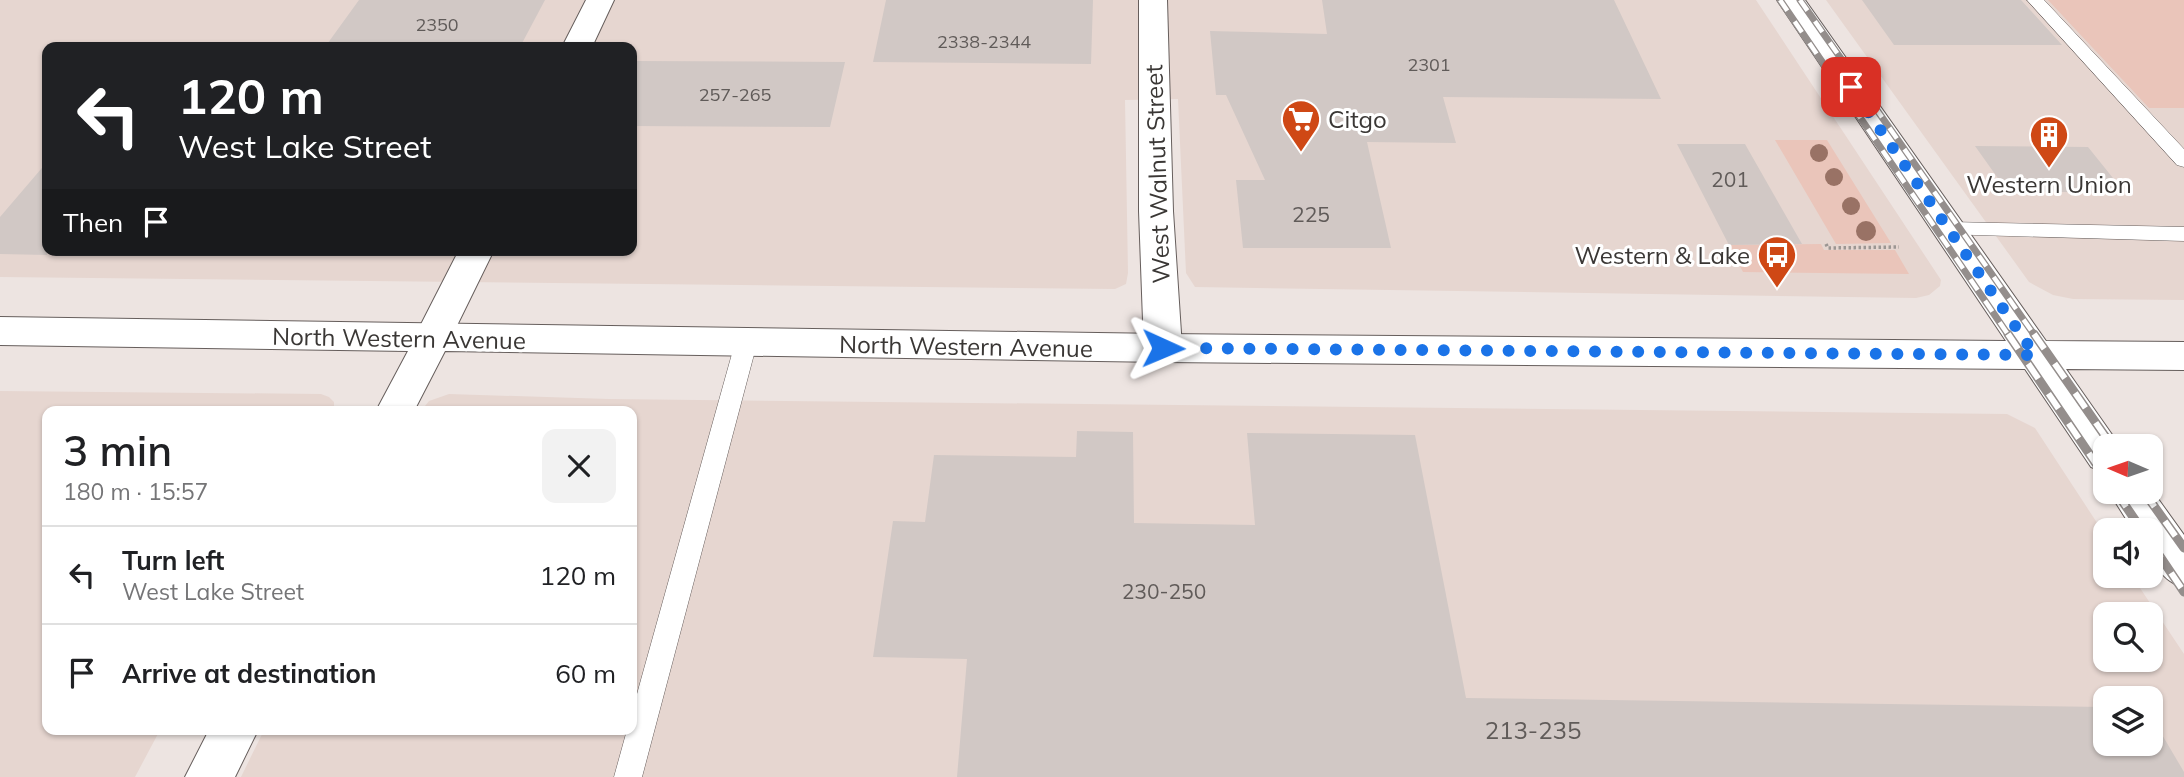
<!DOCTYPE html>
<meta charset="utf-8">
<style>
:root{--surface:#fff;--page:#f2f2f2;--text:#202124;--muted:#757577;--line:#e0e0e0}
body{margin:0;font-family:Mulish,sans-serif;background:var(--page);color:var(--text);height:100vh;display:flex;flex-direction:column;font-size:26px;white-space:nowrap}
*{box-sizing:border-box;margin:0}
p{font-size:23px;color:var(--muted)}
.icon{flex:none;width:38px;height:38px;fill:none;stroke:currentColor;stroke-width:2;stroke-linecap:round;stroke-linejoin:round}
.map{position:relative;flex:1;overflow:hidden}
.panel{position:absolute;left:42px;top:406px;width:595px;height:329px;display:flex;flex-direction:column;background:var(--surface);border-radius:14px;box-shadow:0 2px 5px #0004}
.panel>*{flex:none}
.hud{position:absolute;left:42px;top:42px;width:595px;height:214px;border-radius:14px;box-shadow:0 2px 5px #0004;background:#202124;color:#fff;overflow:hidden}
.needle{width:46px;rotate:272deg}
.tools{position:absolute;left:2093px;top:434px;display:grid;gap:14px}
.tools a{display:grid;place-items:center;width:70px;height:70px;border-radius:14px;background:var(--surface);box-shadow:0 2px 5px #0004;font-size:35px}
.pin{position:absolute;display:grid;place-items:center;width:60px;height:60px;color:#fff;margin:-30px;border-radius:14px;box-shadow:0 4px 10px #0006}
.me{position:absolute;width:77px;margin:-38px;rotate:91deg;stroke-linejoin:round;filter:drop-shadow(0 0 5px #0008)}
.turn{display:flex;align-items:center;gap:24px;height:147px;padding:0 21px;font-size:32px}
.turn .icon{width:91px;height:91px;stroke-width:2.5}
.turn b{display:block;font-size:49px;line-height:60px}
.then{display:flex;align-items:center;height:66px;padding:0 21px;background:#0003;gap:14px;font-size:26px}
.round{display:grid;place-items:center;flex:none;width:74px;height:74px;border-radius:14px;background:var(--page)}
.summary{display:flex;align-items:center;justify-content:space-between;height:119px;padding:0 21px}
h1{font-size:42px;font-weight:600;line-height:52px}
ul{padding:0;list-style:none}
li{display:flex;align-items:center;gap:21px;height:98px;padding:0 21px;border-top:2px solid var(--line)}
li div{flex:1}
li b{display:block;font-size:26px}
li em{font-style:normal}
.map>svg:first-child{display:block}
.built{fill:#e6d6d0;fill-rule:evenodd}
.green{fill:#eac5ba}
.building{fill:#d1c8c5}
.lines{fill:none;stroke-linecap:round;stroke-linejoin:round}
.lane-casing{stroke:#665e5c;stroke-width:1}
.street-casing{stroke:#665e5c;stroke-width:2}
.secondary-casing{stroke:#665e5c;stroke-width:2}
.path{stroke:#9c9693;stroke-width:3.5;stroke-dasharray:2.5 2.5;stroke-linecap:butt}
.lane{fill:#fff;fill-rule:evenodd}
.street{fill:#fff;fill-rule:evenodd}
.secondary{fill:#fff;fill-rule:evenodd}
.rail-far1-casing{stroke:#948e8c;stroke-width:7}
.rail-casing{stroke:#948e8c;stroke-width:9}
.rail-far1{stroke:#fff;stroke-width:4.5;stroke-dasharray:13;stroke-linecap:butt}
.rail{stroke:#fff;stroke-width:6;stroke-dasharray:18;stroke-linecap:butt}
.tree{fill:#997265}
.route{stroke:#1a73e8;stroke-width:12;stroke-dasharray:0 21.6}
.labels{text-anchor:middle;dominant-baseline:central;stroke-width:6;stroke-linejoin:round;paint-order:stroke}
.far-number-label{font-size:18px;fill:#605b59}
.number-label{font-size:21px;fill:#605b59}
.poi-label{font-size:24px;fill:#3a3735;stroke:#fff;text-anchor:start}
.street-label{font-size:24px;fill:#3a3735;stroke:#fff}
.near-number-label{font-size:24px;fill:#605b59}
</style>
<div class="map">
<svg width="2184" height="777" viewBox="0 0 2184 777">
<rect width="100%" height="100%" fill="#ede4e1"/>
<!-- built -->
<path class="built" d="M0 0H1756L1941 280 1940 286 1929 295 1916 298 1195 287 1186 273 1178 99 1125 100 1128 273 1126 284 1115 289 0 277ZM47 47H632V250H47Z
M1826 0H2184V300L2073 299 2053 295 2029 282Z
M0 391 321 394 329 397 334 402V411H47V730H160L135 777H0Z
M449 394 609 399 2007 414 2035 428 2105 535V576H2132L2184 654V777H241L264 730H632V411H421L429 401ZM2105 614H2151V660H2105ZM2105 698H2151V744H2105Z"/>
<!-- green -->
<path class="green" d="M2048 0H2184V108H2149Z
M1775 140H1827L1891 243 1836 244Z
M1821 244 1824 250H1895L1909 274 1743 272 1729 245Z"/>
<!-- building -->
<path class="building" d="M359 0H545L520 47H325Z
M886 0H1093L1091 64 873 62Z
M1322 0H1614L1661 99 1443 97 1456 143 1367 142 1391 248H1243L1236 180H1265L1226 95H1216L1210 31 1327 34Z
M1862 0H2021L2062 45H1894Z
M632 61 845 62 830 127 632 126Z
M1677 144H1745L1802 244 1729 245Z
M1975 146 2088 147 2125 193 2007 191Z
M47 162V255L0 254V217Z
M1077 431 1133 432 1134 523 1255 525 1247 433 1415 435 1466 698 2105 707V744H2151V716L2184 772V777H957L967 659 873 657 893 521 925 522 934 455 1076 457Z"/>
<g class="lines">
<!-- lane casing -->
<g class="lane-casing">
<path id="lane" d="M2027 0H2044L2184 149V167L2177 165Z
M1949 222 2184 227V241L1942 234 1939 229 1942 224Z
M746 335 754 337 757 343 642 777H614L627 730H632V712L735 343 738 337Z"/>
</g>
<!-- street casing -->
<g class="street-casing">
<path id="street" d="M586 0H614L592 47H562Z
M1139 0H1167L1173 211 1182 348 1176 358 1163 362 1150 358 1144 348 1139 211Z
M459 250H494L446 348 433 352 420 348 414 338Z"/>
</g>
<!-- secondary casing -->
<g class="secondary-casing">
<path id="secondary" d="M1777 0H1805L2046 341 2184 342V370L2066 369 2120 446H2105V472L2091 467 2025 369 1163 362 445 351 414 411H376L408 351 0 345V317L1163 334 2006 341Z
M2151 489 2184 535V588C2156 578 2151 558 2151 530H2133L2109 492H2151Z
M209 730H258L235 777H185Z"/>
</g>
<!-- path -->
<path class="path" d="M1826 244 1828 248 1899 247"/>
<!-- lane -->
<use href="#lane" class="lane"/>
<!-- street -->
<use href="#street" class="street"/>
<!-- secondary -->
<use href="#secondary" class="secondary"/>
<!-- rail-far1 casing -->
<g class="rail-far1-casing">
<path id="rail-far1" d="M1780 0 2009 336
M1800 0 2035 336"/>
</g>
<!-- rail casing -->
<g class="rail-casing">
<path id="rail" d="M2008 334 2105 477
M2034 334 2112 446
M2116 492 2142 530
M2144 492 2184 548
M2151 543 2184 592"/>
</g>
<!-- rail-far1 -->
<use href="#rail-far1" class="rail-far1"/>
<!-- rail -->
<use href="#rail" class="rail"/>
</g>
<!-- trees -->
<g class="tree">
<circle cx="1819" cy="153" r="9"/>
<circle cx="1834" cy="177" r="9"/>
<circle cx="1851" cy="206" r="9"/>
<circle cx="1866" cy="231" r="10"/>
</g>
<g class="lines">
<!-- route -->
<path class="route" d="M1163 348 2035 355 1851 87"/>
</g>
<!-- icons -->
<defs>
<g id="supermarket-pin" transform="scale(2.0125)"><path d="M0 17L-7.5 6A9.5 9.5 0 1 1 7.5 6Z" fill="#cf4815" stroke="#fff"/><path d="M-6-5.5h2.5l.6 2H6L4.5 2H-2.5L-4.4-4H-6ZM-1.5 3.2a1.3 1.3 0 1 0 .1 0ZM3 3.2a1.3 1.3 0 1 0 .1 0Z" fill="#fff"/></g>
<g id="building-pin" transform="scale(2.0125)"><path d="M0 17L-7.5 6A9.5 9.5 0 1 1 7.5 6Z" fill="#cf4815" stroke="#fff"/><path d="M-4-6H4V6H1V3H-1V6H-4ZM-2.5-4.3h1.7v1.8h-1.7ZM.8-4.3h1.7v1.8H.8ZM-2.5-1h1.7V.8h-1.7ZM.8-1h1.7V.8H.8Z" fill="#fff"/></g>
<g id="bus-pin" transform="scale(2.0125)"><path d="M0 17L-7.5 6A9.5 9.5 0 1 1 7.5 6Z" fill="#cf4815" stroke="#fff"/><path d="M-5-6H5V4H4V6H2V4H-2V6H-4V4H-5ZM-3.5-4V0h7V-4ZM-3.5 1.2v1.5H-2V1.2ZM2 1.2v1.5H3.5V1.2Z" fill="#fff"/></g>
</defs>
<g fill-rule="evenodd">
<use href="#supermarket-pin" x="1301" y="119"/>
<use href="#building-pin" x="2049" y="135"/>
<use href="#bus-pin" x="1777" y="255"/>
</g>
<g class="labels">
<!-- far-number labels -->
<g class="far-number-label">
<text x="437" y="24">2350</text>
<text x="984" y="41">2338-2344</text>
<text x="1429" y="64">2301</text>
<text x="735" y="94">257-265</text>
</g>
<!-- number labels -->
<g class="number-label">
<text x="1730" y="179">201</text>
<text x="1311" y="214">225</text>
<text x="1164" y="591">230-250</text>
</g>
<!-- poi labels -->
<g class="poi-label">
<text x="1328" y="119">Citgo</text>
<text x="2049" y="184" text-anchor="middle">Western Union</text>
<text x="1750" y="255" text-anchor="end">Western &amp; Lake</text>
</g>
<!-- street labels -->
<g class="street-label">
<text transform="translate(1157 174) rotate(-92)">West Walnut Street</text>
<text transform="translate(399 338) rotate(1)">North Western Avenue</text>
<text transform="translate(966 346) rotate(1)">North Western Avenue</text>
</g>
<!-- near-number labels -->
<g class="near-number-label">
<text x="1533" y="730">213-235</text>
</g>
</g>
</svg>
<div class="tools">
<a><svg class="needle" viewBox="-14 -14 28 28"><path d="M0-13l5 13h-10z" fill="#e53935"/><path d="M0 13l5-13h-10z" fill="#757577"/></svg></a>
<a><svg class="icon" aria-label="sound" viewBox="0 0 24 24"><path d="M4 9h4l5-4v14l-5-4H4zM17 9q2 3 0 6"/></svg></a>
<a><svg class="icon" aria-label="search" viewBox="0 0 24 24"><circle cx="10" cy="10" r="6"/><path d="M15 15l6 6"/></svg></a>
<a><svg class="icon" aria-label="layers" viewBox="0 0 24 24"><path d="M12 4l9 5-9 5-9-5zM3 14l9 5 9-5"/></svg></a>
</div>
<div class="pin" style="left:1851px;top:87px;background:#d93025"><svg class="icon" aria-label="arrive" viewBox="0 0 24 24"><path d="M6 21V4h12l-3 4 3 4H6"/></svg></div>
<svg class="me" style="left:1163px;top:348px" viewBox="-20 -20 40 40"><path d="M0-17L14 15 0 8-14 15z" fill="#1a73e8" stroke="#fff" stroke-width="4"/></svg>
<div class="hud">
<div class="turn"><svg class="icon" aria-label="left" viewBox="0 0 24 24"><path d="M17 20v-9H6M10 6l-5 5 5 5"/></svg><div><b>120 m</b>West Lake Street</div></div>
<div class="then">Then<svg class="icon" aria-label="arrive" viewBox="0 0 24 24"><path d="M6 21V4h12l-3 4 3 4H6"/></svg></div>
</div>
<section class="panel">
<div class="summary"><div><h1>3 min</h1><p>180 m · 15:57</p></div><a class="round"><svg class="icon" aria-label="close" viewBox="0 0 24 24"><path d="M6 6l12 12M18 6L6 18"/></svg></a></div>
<ul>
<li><svg class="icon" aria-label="left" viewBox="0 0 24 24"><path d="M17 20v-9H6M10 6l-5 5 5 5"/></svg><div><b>Turn left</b><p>West Lake Street</p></div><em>120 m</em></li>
<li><svg class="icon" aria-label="arrive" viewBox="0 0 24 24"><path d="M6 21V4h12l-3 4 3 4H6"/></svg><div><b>Arrive at destination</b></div><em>60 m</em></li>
</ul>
</section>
</div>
